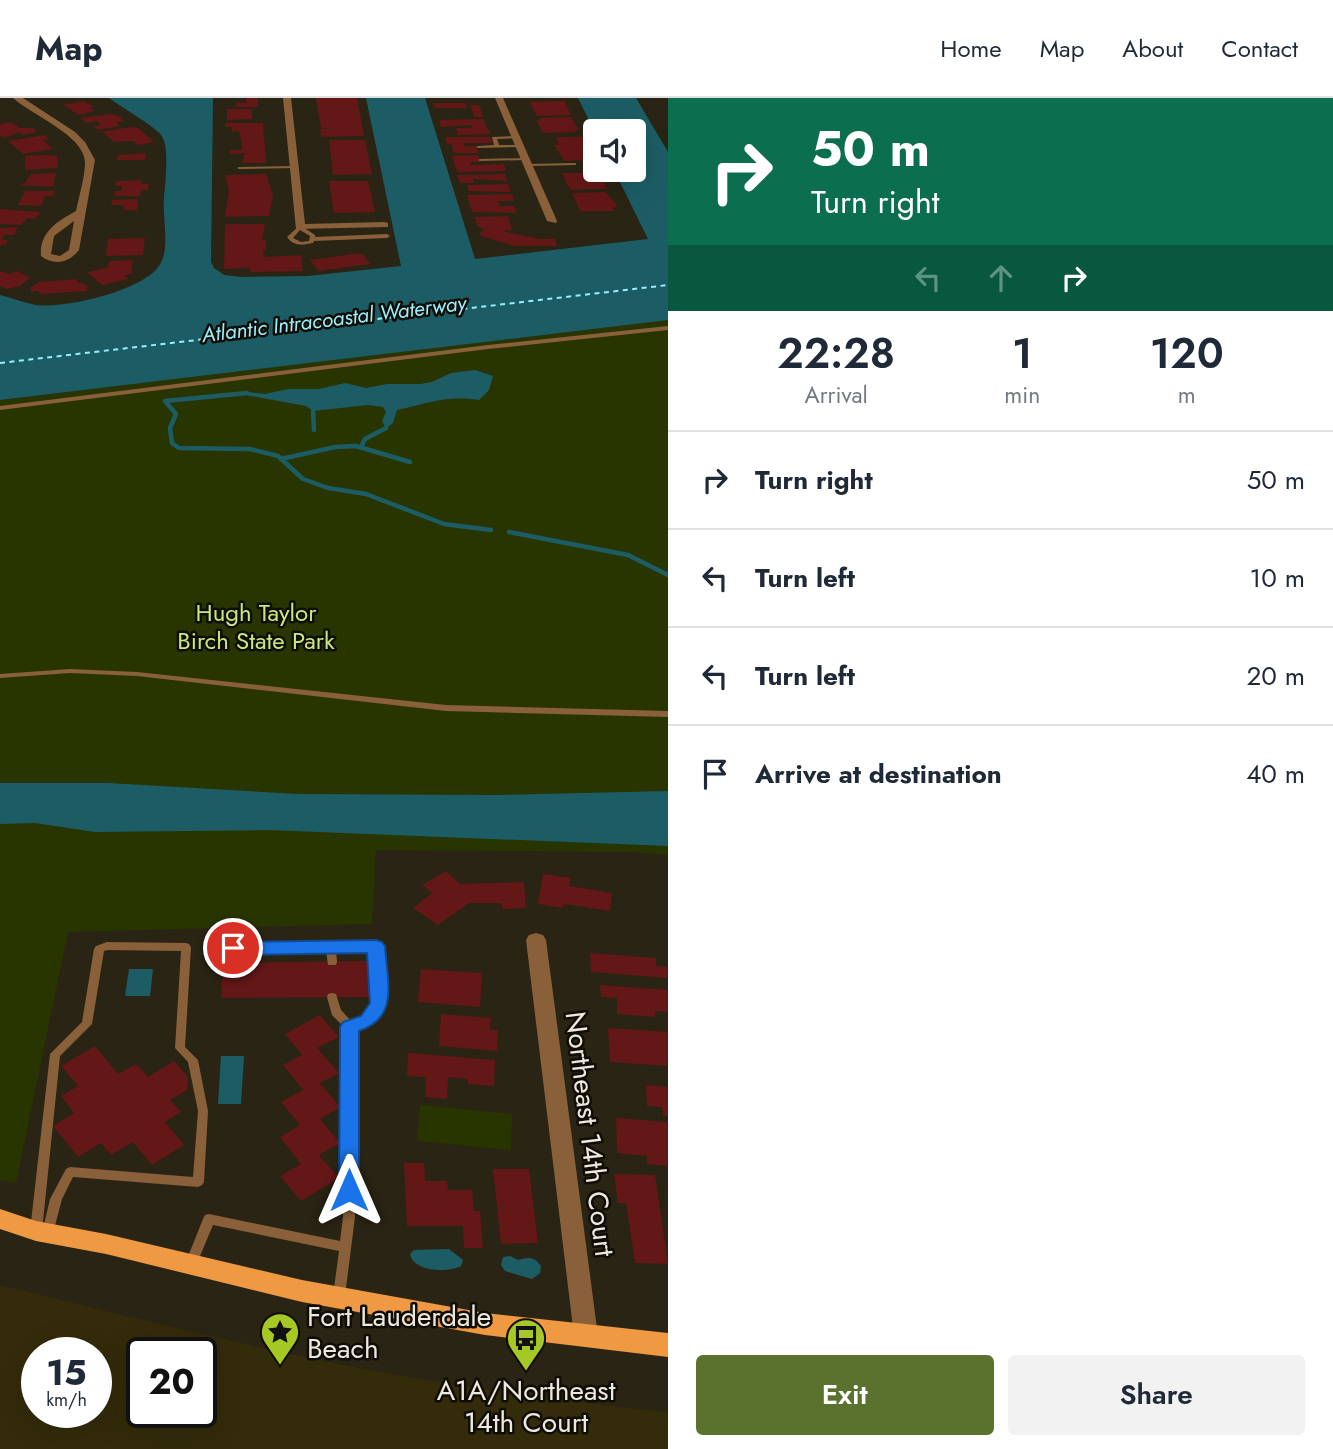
<!DOCTYPE html>
<style>
:root{--surface:#fff;--page:#f2f2f3;--text:#1f2937;--muted:#747a83;--line:#e0e1e3;--accent:#5b712e}
body{margin:0;font-family:Jost,sans-serif;background:var(--page);color:var(--text);height:100vh;display:flex;flex-direction:column;font-size:26px;white-space:nowrap}
*{box-sizing:border-box;margin:0}
p{font-size:23px;color:var(--muted)}
.icon{flex:none;width:38px;height:38px;fill:none;stroke:currentColor;stroke-width:2;stroke-linecap:round;stroke-linejoin:round}
.map{position:relative;flex:1;overflow:hidden}
.panel{display:flex;flex-direction:column;background:var(--surface);width:665px}
.panel>*{flex:none}
.guide{background:#0b6e4f;color:#fff;overflow:hidden}
.buttons{position:absolute;left:583px;top:21px;display:grid;gap:14px}
.buttons a{display:grid;place-items:center;width:63px;height:63px;border-radius:7px;background:var(--surface);box-shadow:0 7px 28px #0002;font-size:35px}
.speed{position:absolute;left:21px;top:1239px;display:flex;gap:14px;font-size:35px;font-weight:700;text-align:center}
.speed>*{display:grid;place-content:center;width:91px;height:91px;border-radius:50%;background:var(--surface);box-shadow:0 7px 28px #0002;line-height:1}
.speed small{font-size:18px;font-weight:400}
.speed .limit{border:4px solid #111;border-radius:10px;background:#fff;color:#111}
.pin{position:absolute;display:grid;place-items:center;width:60px;height:60px;color:#fff;margin:-30px;border:4px solid #fff;border-radius:50%;box-shadow:0 2px 7px #0007}
.me{position:absolute;width:77px;margin:-38px;rotate:0deg;stroke-linejoin:round;filter:drop-shadow(0 0 5px #0008)}
.turn{display:flex;align-items:center;gap:24px;height:147px;padding:0 28px;font-size:32px}
.turn .icon{width:91px;height:91px;stroke-width:2.5}
.turn b{display:block;font-size:49px;line-height:60px}
.lanes{display:flex;align-items:center;height:66px;padding:0 28px;background:#0003;justify-content:center;gap:35px;direction:ltr}
.lanes .off{opacity:.35}
.eta{display:flex;justify-content:space-evenly;align-items:center;height:119px;text-align:center}
.eta b{font-size:42px;font-weight:600;line-height:49px}
.action{display:flex;gap:14px;margin-top:auto;padding:14px 28px}
.action a{flex:1;height:80px;border-radius:7px;background:var(--accent);color:#fff;font-size:28px;font-weight:600;line-height:80px;text-align:center}
.action a+a{background:var(--page);color:var(--text)}
ul{padding:0;list-style:none}
li{display:flex;align-items:center;gap:21px;height:98px;padding:0 28px;border-top:2px solid var(--line)}
li div{flex:1}
li b{display:block;font-size:26px}
li em{font-style:normal}
header{display:flex;align-items:center;gap:42px;box-sizing:border-box;height:98px;padding:0 35px;background:var(--surface);border-bottom:2px solid var(--line)}
header strong{font-size:33px}
nav{display:flex;gap:38px;margin-inline-start:auto;font-size:24px}
main{display:flex;flex:1;min-height:0}
.map>svg:first-child{display:block}
.green{fill:#283500}
.sand{fill:#332b0a;fill-rule:evenodd}
.water{fill:#1c5d65}
.lines{fill:none;stroke-linecap:round;stroke-linejoin:round}
.stream{stroke:#1c5d65;stroke-width:4.5}
.ferry{stroke:#9aeefb;stroke-width:2;stroke-dasharray:5 4.5;stroke-linecap:butt}
.building{fill:#631717}
.service{fill:#89603a;fill-rule:evenodd}
.minor{fill:#89603a;fill-rule:evenodd}
.primary{fill:#ef9943;fill-rule:evenodd}
.route{fill:#1a73e8;stroke:#114b97;stroke-width:2}
.labels{text-anchor:middle;dominant-baseline:central;stroke-width:5;stroke-linejoin:round;paint-order:stroke}
.far-water-label{font-size:21px;font-style:italic;fill:#9aeefb;stroke:#100d07}
.park-label{font-size:24px;fill:#c9e97e;stroke:#100d07}
.near-street-label{font-size:28px;fill:#ece8de;stroke:#100d07}
.near-poi-label{font-size:28px;fill:#ece8de;stroke:#100d07;text-anchor:start}
</style>
<header>
<strong>Map</strong>
<nav><a>Home</a><a>Map</a><a>About</a><a>Contact</a></nav>
</header>
<main>
<div class="map">
<svg width="668" height="1351" viewBox="0 0 668 1351">
<rect width="100%" height="100%" fill="#2a2414"/>
<!-- green -->
<path class="green" d="M668 222V757L631 754 376 752 372 826 68 834 16 1085 0 1082V302Z
M420 1007 512 1016 511 1052 417 1043Z"/>
<!-- sand -->
<path class="sand" d="M0 1187C141 1221 282 1258 426 1282 506 1295 587 1306 668 1314V1351H0ZM37 1255H96V1314H37ZM142 1255H201V1314H142Z"/>
<!-- water -->
<path class="water" d="M109 0H213L211 164 214 170 224 177 242 179 308 178 401 168 366 0H425L475 161 648 141 614 72H634V33L595 34 578 0H636L668 54V222L0 302V197C12 200 25 205 36 207 64 211 142 193 159 168 171 151 162 120 164 100 165 86 170 47 161 37 153 27 121 9 109 0Z
M475 272 493 278 489 292 479 302C446 297 429 305 397 312L393 325 386 330 382 323 386 314 383 309 368 307 313 313 306 308 245 297 248 294 265 296 288 291H319L345 285 366 290 387 286H420L432 284 451 275Z
M0 685H108L297 696 496 697 668 693V748L269 732 95 734 35 725 0 726Z
M129 871H153L150 898H125Z
M221 958H244L241 1006H218Z
M449 1151 463 1162 461 1168C448 1175 413 1174 410 1156L414 1152Z
M510 1158 518 1162C529 1159 534 1158 541 1168L540 1175 532 1181 505 1173 501 1167 503 1159Z"/>
<g class="lines">
<!-- stream -->
<path class="stream" d="M247 295 165 303 176 316 170 330 172 345 179 350 250 351 278 358 303 381 328 390 366 396 444 426 491 432
M313 313 314 332
M361 349 365 341 386 330
M281 361 335 349 356 348 410 364
M509 434 628 457 668 477"/>
<!-- ferry -->
<path class="ferry" d="M0 265 668 187"/>
</g>
<!-- building -->
<path class="building" d="M246 0H258V9H236V5H246Z
M316 0H357L364 38 321 39 320 31H334L321 30Z
M84 3 94 9 90 10 95 13 79 17 63 7Z
M564 3 571 17 537 18 529 4Z
M433 5H465L467 10H435Z
M470 7H479L483 19H474Z
M227 11H252V21L227 22Z
M111 16 124 19 120 20 124 23 116 24 120 28 98 32 93 28 101 27 97 23 86 25 80 20Z
M571 19 579 32H575L576 34 543 35 536 22H540L539 20Z
M483 21 490 36 458 37 456 30H472L471 27 441 29 439 22Z
M11 24 20 30H33L38 34 23 37 20 34 4 40 0 37V26Z
M225 25H263L266 65H242L245 55 230 56V52H242V46L239 33 232 34V29H225Z
M130 29 138 30 154 44 138 47 133 43 114 44 102 34Z
M45 37 49 41 43 42 53 51 23 56 8 43Z
M445 39H491L493 45H464V48H476L478 55H454L451 46H447Z
M556 39H587L595 62 564 63 554 47H559Z
M329 42H365L372 76 333 77Z
M146 55 145 62H117L118 57Z
M46 57 57 58 58 70 25 72V58Z
M478 57 480 64H471V67L504 66 506 73 457 74 452 58Z
M56 75 53 89 17 87 24 86 31 76Z
M562 75H600L607 91 570 92Z
M266 76 273 97 269 118 225 119 229 92 225 77Z
M505 76 507 83 473 81 474 85H460L457 77Z
M142 82 141 86H149L148 92H141L140 98H114L115 93H121L122 88H115L116 83Z
M329 83H368L375 114 334 115Z
M508 86 511 94 469 93 467 87Z
M25 93H55L53 98H45L41 108 18 107Z
M605 94 614 103 617 109H613L614 113H580L572 95Z
M512 96 514 103H498L500 108H514L517 115 472 114 467 97Z
M138 101 137 112H124V107H111L112 102Z
M0 111 41 114 35 121 27 120 21 127 0 126Z
M508 118 512 132 502 133 539 141H555L557 148H514L481 138 480 135 485 131 478 129 474 119Z
M225 126H265L262 142H266V153L263 152 264 159 301 157 303 173 250 174V170L224 171Z
M17 129 15 137H4L2 142H7L6 146 0 148V130Z
M145 140 143 157 106 158 108 141Z
M353 156H363L370 166 318 173 310 162Z
M133 162 131 172 133 175 124 178 129 181 102 187 87 174 108 170 109 163Z
M0 173 9 176 17 173 30 180 20 188 7 191 0 188Z
M77 181V184L87 187V193L39 196V193L31 194V189L39 184Z
M446 773 460 786 524 784 526 810 502 811V805H469L438 827 413 810 432 795 422 787Z
M543 776 571 780 569 788 612 795 610 813 564 806 563 810 538 806Z
M590 855 656 860V868L668 869V880L591 874Z
M370 863 371 899 221 900 223 865Z
M421 871 482 875 480 909 418 904Z
M600 887 668 892V914L655 913V919L617 916V900L601 899Z
M441 916 491 920 490 932H498L497 953 439 948Z
M320 917 339 939 317 950 339 975 320 985 340 1009 320 1021 340 1045 319 1057 339 1080 301 1103 280 1078 301 1066 280 1039 300 1027 281 1004 303 992 283 967 302 957 285 936Z
M608 930 668 934V968L610 964Z
M95 948 118 976 136 966 148 979 174 963 188 979 187 992 170 1002 181 1014 165 1024 184 1047 152 1067 133 1044 111 1057 101 1045 78 1059 53 1028 74 1015 61 998 78 988 61 968Z
M408 955 495 962 494 988 468 986V981L448 979 447 1001 425 999 426 979 407 978Z
M646 987 668 989V1018H663L662 1009 647 1008Z
M616 1020 668 1024V1068L647 1066V1058L617 1055Z
M404 1065H424L425 1083H447L448 1092H472L474 1113H480L483 1150H464L463 1128H407Z
M493 1071H529L538 1145 501 1146Z
M614 1076 655 1077 668 1166 635 1165 626 1105H618Z"/>
<g class="lines">
<!-- service -->
<path class="service" d="M516 38H518V40L497 41 499 47H522V49L478 50 476 49 478 48 494 47 492 39Z
M525 60H527V62L480 63 478 62 480 61Z
M574 65H576V67L528 68 526 67 528 66Z
M294 68 296 69V70L239 71 237 70 239 69Z
M300 127 315 137V139L387 136 390 138 387 140 314 143 313 145C303 147 294 149 287 139ZM300 132 310 138 309 143 301 144 293 140Z
M668 228V232L488 251 0 312V308L488 247Z
M70 571 137 574 446 607 668 613V619L446 613 137 578 70 575 0 580V576Z
M107 844 186 845 189 846 191 849 185 949 198 962 208 1013 204 1084 202 1087 198 1089 73 1079 62 1101 52 1139 48 1140 44 1139 42 1135 50 1101 66 1071 70 1069 193 1079 198 1013 188 964 175 950 181 853 108 852 104 853 92 926 60 958 42 1133 40 1137 36 1138 32 1137 30 1133 50 956 82 924 94 851 96 848Z
M376 844 379 845 381 848 385 906 371 926 355 931V1119L345 1198 343 1202 339 1203 335 1202 333 1198 339 1153 213 1127 195 1170 191 1171 187 1170 185 1166 203 1121 205 1117 209 1116 340 1143 343 1119 345 930 332 917 327 899 328 896 332 895 336 896 341 912 352 924 363 920 375 905 371 852H336L337 864 336 867H328L326 852 233 854 230 853 228 850 230 847Z"/>
<!-- minor -->
<path class="minor" d="M13 0H23L75 34 85 44 95 62 79 152C69 165 54 168 41 158 39 134 58 123 76 113 79 98 85 79 85 64 84 37 30 16 13 0ZM74 123 69 152 60 158 51 156 54 138Z
M283 0H291L305 126 384 124 388 125V129L296 131Z
M495 0H503L557 123 556 125 547 123Z
M536 835 543 837 546 842 598 1238 595 1246 586 1249 577 1246 574 1238 526 842 529 837Z"/>
<!-- primary -->
<path class="primary" d="M0 1111 36 1123 106 1136 302 1182 485 1215 668 1235V1259L485 1237 302 1204 106 1156 36 1143 0 1131Z"/>
</g>
<!-- route -->
<path class="route" d="M376 842 382 844 385 848C387 883 400 919 359 933V1092L356 1098 349 1101 342 1098 339 1092 340 929 343 924 361 918 370 905 367 855 233 857 226 855 224 850 226 846 233 844Z"/>
<!-- icons -->
<defs>
<g id="sight-pin" transform="scale(2.0125)"><path d="M0 17L-7.5 6A9.5 9.5 0 1 1 7.5 6Z" fill="#a5c824" stroke="#100d07"/><path d="M0-6L1.8-2.2L6-1.7L2.9 1.2L3.7 5.4L0 3.3L-3.7 5.4L-2.9 1.2L-6-1.7L-1.8-2.2Z" fill="#111"/></g>
<g id="bus-pin" transform="scale(2.0125)"><path d="M0 17L-7.5 6A9.5 9.5 0 1 1 7.5 6Z" fill="#a5c824" stroke="#100d07"/><path d="M-5-6H5V4H4V6H2V4H-2V6H-4V4H-5ZM-3.5-4V0h7V-4ZM-3.5 1.2v1.5H-2V1.2ZM2 1.2v1.5H3.5V1.2Z" fill="#111"/></g>
</defs>
<g fill-rule="evenodd">
<use href="#sight-pin" x="280" y="1234"/>
<use href="#bus-pin" x="526" y="1240"/>
</g>
<g class="labels">
<!-- far-water labels -->
<g class="far-water-label">
<text transform="translate(334 221) rotate(-7)">Atlantic Intracoastal Waterway</text>
</g>
<!-- park labels -->
<g class="park-label">
<text x="256" y="514">Hugh Taylor<tspan x="256" dy="28">Birch State Park</tspan></text>
</g>
<!-- near-street labels -->
<g class="near-street-label">
<text transform="translate(590 1036) rotate(83)">Northeast 14th Court</text>
</g>
<!-- near-poi labels -->
<g class="near-poi-label">
<text x="307" y="1218">Fort Lauderdale<tspan x="307" dy="32">Beach</tspan></text>
<text x="526" y="1292" text-anchor="middle">A1A/Northeast<tspan x="526" dy="32">14th Court</tspan></text>
</g>
</g>
</svg>
<div class="buttons">
<a><svg class="icon" aria-label="sound" viewBox="0 0 24 24"><path d="M4 9h4l5-4v14l-5-4H4zM17 9q2 3 0 6"/></svg></a>
</div>
<div class="speed"><div>15<small>km/h</small></div><div class="limit">20</div></div>
<div class="pin" style="left:233px;top:850px;background:#d93025"><svg class="icon" aria-label="arrive" viewBox="0 0 24 24"><path d="M6 21V4h12l-3 4 3 4H6"/></svg></div>
<svg class="me" style="left:349px;top:1092px" viewBox="-20 -20 40 40"><path d="M0-17L14 15 0 8-14 15z" fill="#1a73e8" stroke="#fff" stroke-width="4"/></svg>
</div>
<section class="panel">
<div class="guide">
<div class="turn"><svg class="icon" aria-label="right" viewBox="0 0 24 24"><path d="M7 20v-9h11M14 6l5 5-5 5"/></svg><div><b>50 m</b>Turn right</div></div>
<div class="lanes"><svg class="icon off" aria-label="left" viewBox="0 0 24 24"><path d="M17 20v-9H6M10 6l-5 5 5 5"/></svg><svg class="icon off" aria-label="ahead" viewBox="0 0 24 24"><path d="M12 20V5M6 11l6-6 6 6"/></svg><svg class="icon" aria-label="right" viewBox="0 0 24 24"><path d="M7 20v-9h11M14 6l5 5-5 5"/></svg></div>
</div>
<div class="eta">
<div><b>22:28</b><p>Arrival</p></div>
<div><b>1</b><p>min</p></div>
<div><b>120</b><p>m</p></div>
</div>
<ul>
<li><svg class="icon" aria-label="right" viewBox="0 0 24 24"><path d="M7 20v-9h11M14 6l5 5-5 5"/></svg><div><b>Turn right</b></div><em>50 m</em></li>
<li><svg class="icon" aria-label="left" viewBox="0 0 24 24"><path d="M17 20v-9H6M10 6l-5 5 5 5"/></svg><div><b>Turn left</b></div><em>10 m</em></li>
<li><svg class="icon" aria-label="left" viewBox="0 0 24 24"><path d="M17 20v-9H6M10 6l-5 5 5 5"/></svg><div><b>Turn left</b></div><em>20 m</em></li>
<li><svg class="icon" aria-label="arrive" viewBox="0 0 24 24"><path d="M6 21V4h12l-3 4 3 4H6"/></svg><div><b>Arrive at destination</b></div><em>40 m</em></li>
</ul>
<div class="action"><a>Exit</a><a>Share</a></div>
</section>
</main>
